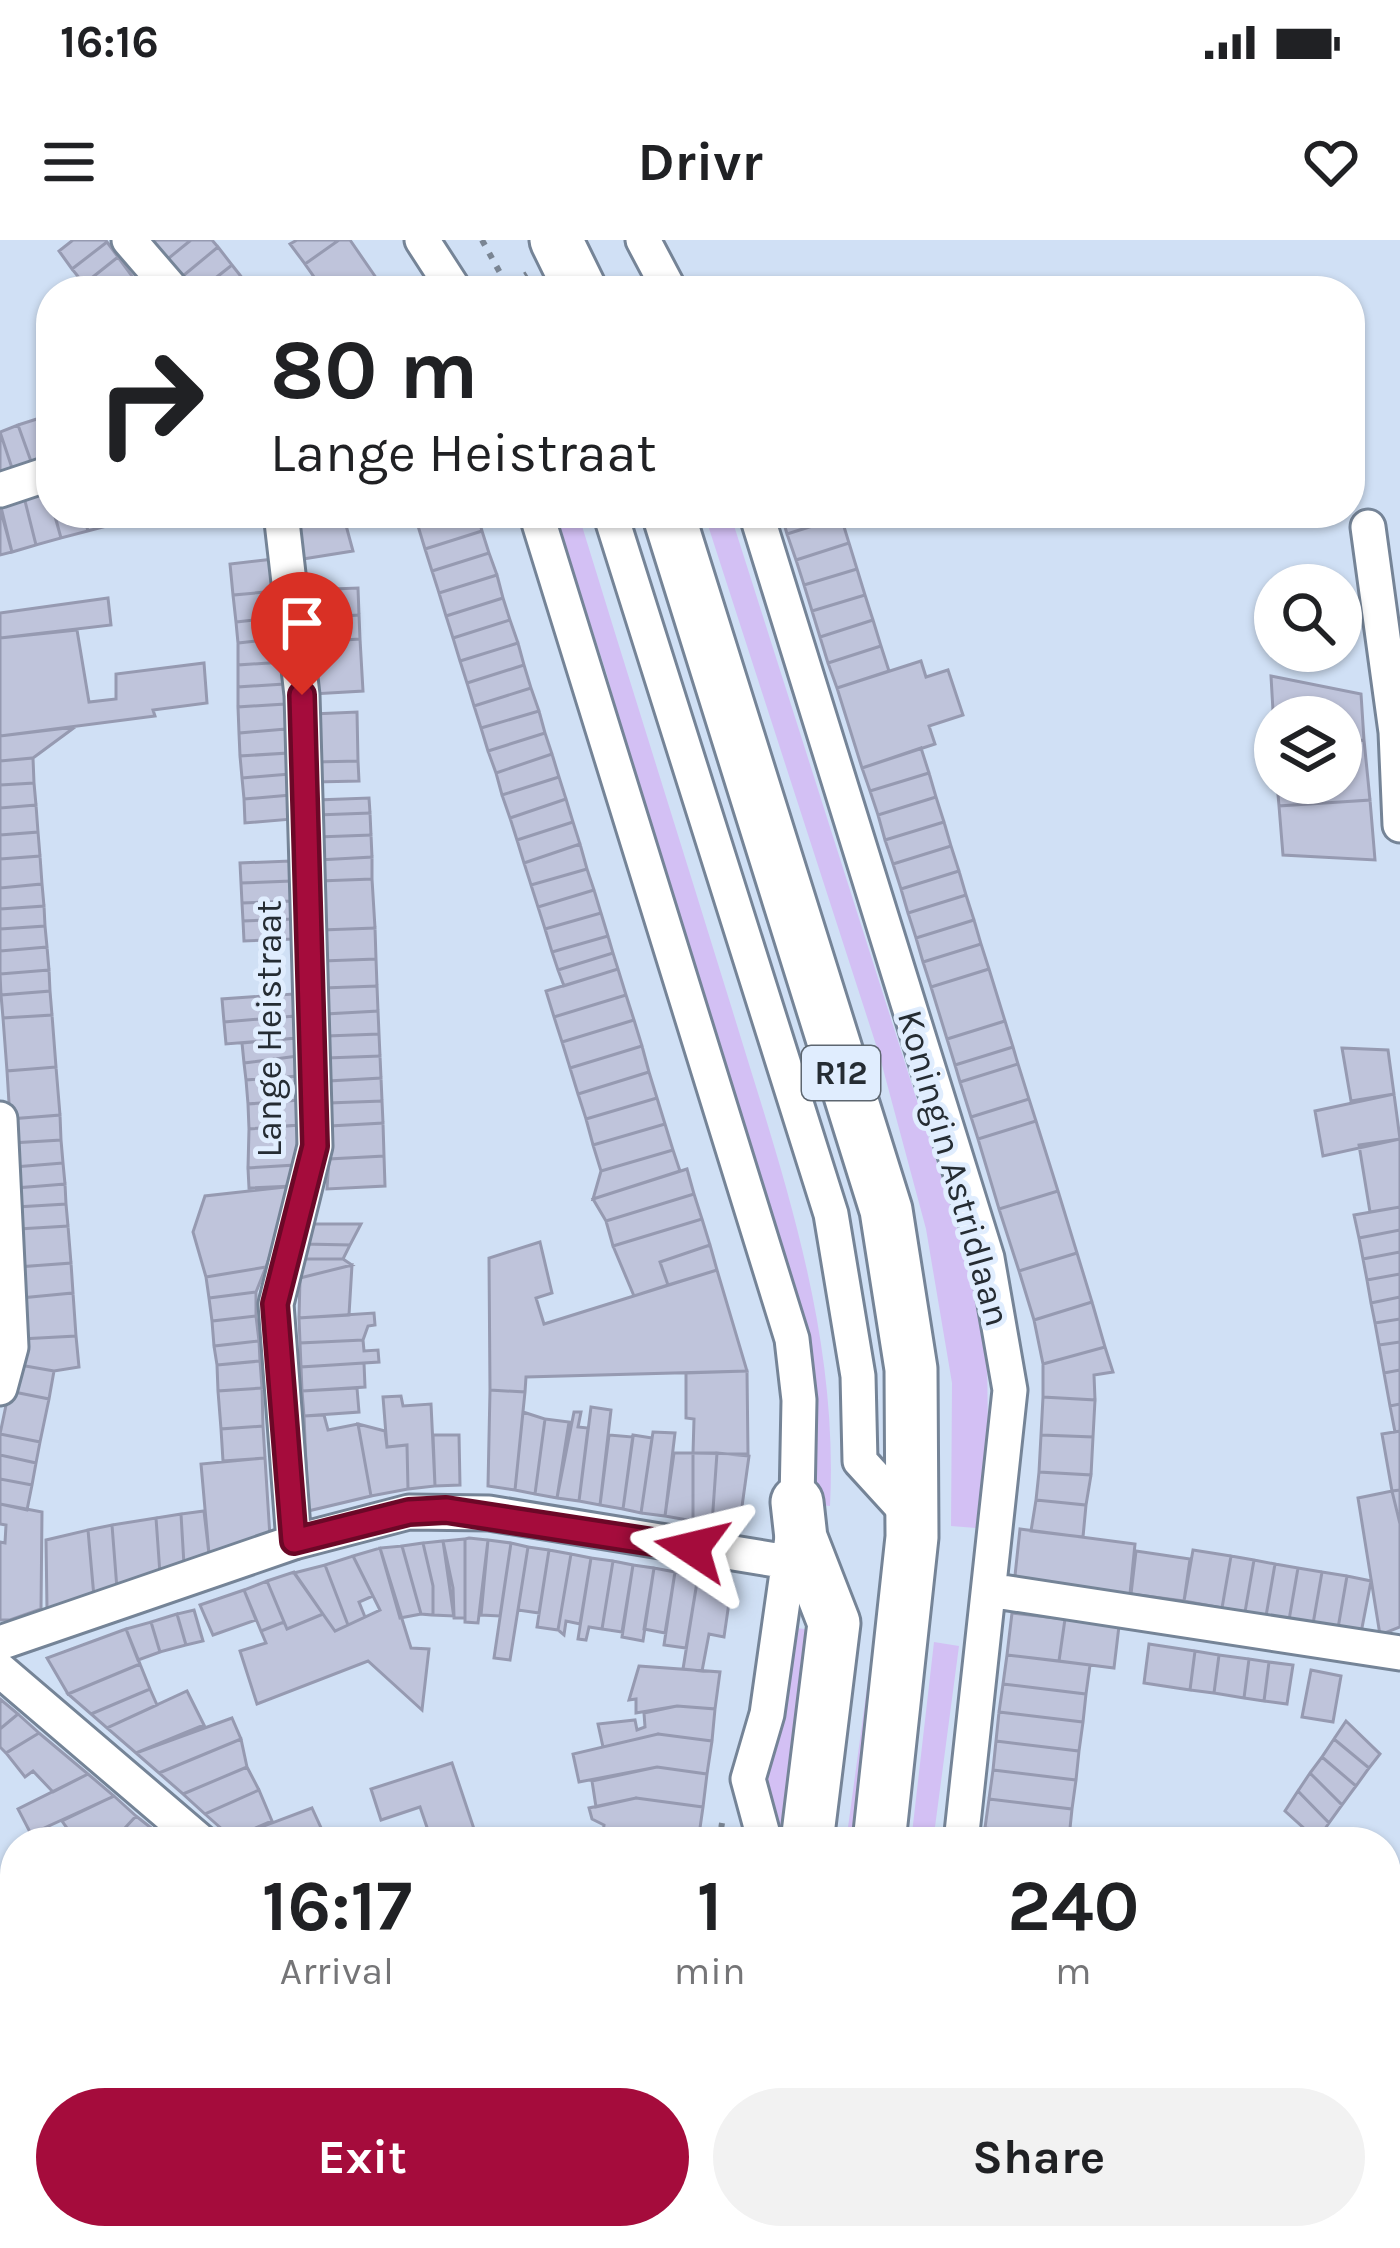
<!DOCTYPE html>
<style>
:root{--surface:#fff;--page:#f2f2f2;--text:#202124;--muted:#757577;--accent:#a50c3c}
body{margin:0;font-family:Karla,sans-serif;background:var(--page);color:var(--text);height:100vh;display:flex;flex-direction:column;font-size:45px;white-space:nowrap}
*{box-sizing:border-box;margin:0}
p{font-size:39px;color:var(--muted)}
.icon{flex:none;width:66px;height:66px;fill:none;stroke:currentColor;stroke-width:2;stroke-linecap:round;stroke-linejoin:round}
.map{position:relative;flex:1;overflow:hidden}
.drawer{position:absolute;left:0px;top:1587px;width:1401px;height:423px;display:flex;flex-direction:column;background:var(--surface);border-radius:48px 48px 0 0;box-shadow:0 3px 9px #0004}
.drawer>*{flex:none}
.banner{position:absolute;left:36px;top:36px;width:1329px;height:252px;border-radius:48px;box-shadow:0 3px 9px #0004;background:#fff;color:var(--text);overflow:hidden}
.controls{position:absolute;left:1254px;top:324px;display:grid;gap:24px}
.controls a{display:grid;place-items:center;width:108px;height:108px;border-radius:50%;background:var(--surface);box-shadow:0 3px 9px #0004;font-size:60px}
.pin{position:absolute;display:grid;place-items:center;width:102px;height:102px;color:#fff;margin:-123px -51px;border-radius:50% 50% 50% 0;rotate:-45deg;box-shadow:0 0 12px #0007}
.pin .icon{rotate:45deg}
.me{position:absolute;width:132px;margin:-66px;rotate:280deg;stroke-linejoin:round;filter:drop-shadow(0 0 9px #0008)}
.turn{display:flex;align-items:center;gap:42px;height:252px;padding:0 36px;font-size:54px}
.turn .icon{width:156px;height:156px;stroke-width:2.5}
.turn b{display:block;font-size:84px;line-height:102px}
.eta{display:flex;justify-content:space-evenly;align-items:center;height:204px;text-align:center}
.eta b{font-size:72px;font-weight:700;line-height:84px}
.button{display:flex;gap:24px;margin-top:auto;padding:24px 36px}
.button a{flex:1;height:138px;border-radius:72px;background:var(--accent);color:#fff;font-size:48px;font-weight:700;line-height:138px;text-align:center}
.button a+a{background:var(--page);color:var(--text)}
.status{display:flex;justify-content:space-between;align-items:center;height:84px;padding:0 60px;background:var(--surface);direction:ltr}
.status svg{height:33px;fill:currentColor}
header{display:flex;justify-content:space-between;align-items:center;height:156px;padding:0 36px;background:var(--surface);font-size:54px;font-weight:700}
.map>svg:first-child{display:block}
.green{fill:#d3c0f4}
.building{fill:#bfc4db;stroke:#969ab1;stroke-width:3}
.lines{fill:none;stroke-linecap:round;stroke-linejoin:round}
.minor-casing{stroke:#758497;stroke-width:39}
.primary-casing{stroke:#758497;stroke-width:57}
.path{stroke:#7a8593;stroke-width:6;stroke-dasharray:6 9;stroke-linecap:butt}
.minor{stroke:#fff;stroke-width:33}
.primary{stroke:#fff;stroke-width:51}
.route-casing{stroke:#6b0827;stroke-width:30}
.route{stroke:#a50c3c;stroke-width:21}
.labels{text-anchor:middle;dominant-baseline:central;stroke-width:10;stroke-linejoin:round;paint-order:stroke}
.shield{fill:#e0edfe;stroke:#5d6670;stroke-width:3}
.shield-label{font-size:33px;font-weight:bold;fill:#252c33}
.street-label{font-size:36px;fill:#252c33;stroke:#e0edfe}
</style>
<div class="status"><b>16:16</b><svg viewBox="0 0 49 12"><path d="M0 12V9h3v3zM5 12V6h3v6zM10 12V3h3v9zM15 12V0h3v12zM26 1h20v11H26zM47 4h2v5h-2z"/></svg></div>
<header><svg class="icon" aria-label="menu" viewBox="0 0 24 24"><path d="M4 6h16M4 12h16M4 18h16"/></svg>Drivr<svg class="icon" aria-label="heart" viewBox="0 0 24 24"><path d="M12 20l-8-8c-3-5 5-10 8-4 3-6 11-1 8 4z"/></svg></header>
<div class="map">
<svg width="1400" height="2008" viewBox="0 0 1400 2008">
<rect width="100%" height="100%" fill="#d0e0f5"/>
<!-- green -->
<path class="green" d="M554 273H578C629 439 681 604 732 769 782 933 839 1091 830 1266L810 1264 811 1182 607 435Z
M704 273H730L962 1002 987 1113 988 1196 976 1288 951 1286 952 1143 926 989 879 814Z
M790 1387 819 1391 793 1602H780L763 1562 764 1527 772 1521Z
M874 1396 881 1397 855 1602H846Z
M934 1402 959 1406 933 1602H911Z"/>
<!-- building -->
<path class="building" d="M73 0H105L107 2 72 29 59 11Z
M156 0H191L164 22 150 5Z
M191 0H212L218 7 178 40 164 22Z
M297 0H339L305 24 290 4Z
M339 0H350L379 42 365 51H324L305 24Z
M107 2 118 17 84 44 72 29Z
M218 7 232 25 199 51H187L178 40Z
M118 17 132 36 112 51H89L84 44Z
M232 25 247 44 238 51H199Z
M132 36 144 51H112Z
M51 174V209L40 178Z
M40 178 51 217 32 224 18 185Z
M18 185 32 224 13 231 0 192Z
M0 192 13 231 0 235Z
M48 250 61 298 36 305 24 257Z
M24 257 36 305 12 312 0 263Z
M0 268 12 312 0 315Z
M54 273H83L88 291 61 298Z
M83 273H104L107 286 88 291Z
M104 273H129L131 280 107 286Z
M295 273H343L344 278 297 285Z
M413 273H460L418 286Z
M460 273H477L482 291 425 309 418 286Z
M781 273H840L841 277 787 294Z
M841 277 849 303 796 320 787 294Z
M344 278 353 311 303 319 297 285Z
M482 291 489 313 432 331 425 309Z
M849 303 857 329 804 345 796 320Z
M489 313 497 335 439 353 432 331Z
M274 319 277 351 233 355 230 324Z
M857 329 865 355 812 371 804 345Z
M497 335 503 358 446 376 439 353Z
M358 348 359 375 309 378 308 350Z
M277 351 280 377 236 382 233 355Z
M865 355 873 380 820 397 812 371Z
M108 358 111 385 0 398V373Z
M503 358 510 380 453 398 446 376Z
M359 375 360 399 310 402 309 378Z
M280 377 283 398 238 403 236 382Z
M510 380 518 403 460 421 453 398Z
M873 380 881 406 828 423 820 397Z
M77 390 89 462 116 459V434L204 423 207 463 153 470 155 476 0 496V398Z
M283 398 284 422 238 425V403Z
M360 399 363 451 313 454 310 402Z
M518 403 524 425 467 443 460 421Z
M881 406 889 431 837 448 828 423Z
M921 421 926 437 948 430 963 475 929 486 935 504 862 528 837 448Z
M284 422V444L238 447V425Z
M524 425 531 448 474 466 467 443Z
M1271 436 1361 454 1364 500 1341 502V477H1275V506Z
M284 444 285 464 238 467V447Z
M531 448 539 471 481 488 474 466Z
M285 464 286 489 239 493 238 467Z
M539 471 545 493 488 511 481 488Z
M357 472 358 521 315 522 313 474Z
M75 487 33 518 0 521V496Z
M286 489 288 513 240 516 239 493Z
M545 493 552 514 496 533 488 511Z
M1364 500 1370 560 1279 566 1277 543H1341V502Z
M921 508 929 533 870 551 862 528Z
M288 513 290 534 242 538 240 516Z
M552 514 559 537 502 555 496 533Z
M33 518 34 543 0 545V521Z
M358 521 359 541 315 542V522Z
M929 533 936 557 878 575 870 551Z
M290 534 291 555 244 559 242 538Z
M559 537 566 559 510 578 502 555Z
M34 543 36 565 0 568V545Z
M291 555 293 579 245 583 244 559Z
M936 557 944 582 885 600 878 575Z
M369 558 370 573 317 575V560Z
M566 559 573 582 517 600 510 578Z
M1370 560 1375 620 1283 615 1279 566Z
M36 565 38 592 0 595V568Z
M370 573 371 595 318 597 317 575Z
M573 582 580 604 524 623 517 600Z
M944 582 951 606 893 624 885 600Z
M38 592 40 616 0 619V595Z
M371 595 372 617 319 620 318 597Z
M580 604 587 629 531 645 524 623Z
M951 606 959 631 901 649 893 624Z
M40 616 42 644 0 648V619Z
M372 617V639L320 641 319 620Z
M290 621 291 641 241 643 240 623Z
M587 629 594 650 538 667 531 645Z
M959 631 966 655 908 673 901 649Z
M372 639 375 688 322 690 320 641Z
M291 641 292 661 242 663 241 643Z
M42 644 44 666 0 669V648Z
M594 650 601 673 545 689 538 667Z
M966 655 974 680 916 698 908 673Z
M292 661 293 679 243 681 242 663Z
M44 666 45 686 0 689V669Z
M601 673 608 696 552 712 545 689Z
M293 679V699L244 701 243 681Z
M974 680 981 704 923 722 916 698Z
M45 686 47 707 0 711V689Z
M375 688 376 719 323 721 322 690Z
M608 696 613 713 558 730 552 712Z
M981 704 989 729 931 747 923 722Z
M47 707 49 730 0 734V711Z
M613 713 618 729 564 746 558 730Z
M376 719 377 746 324 748 323 721Z
M618 729 626 755 554 777 546 751Z
M989 729 1005 781 947 799 931 747Z
M49 730 50 751 1 755 0 734Z
M377 746 378 771 326 774 324 748Z
M50 751 52 775 3 778 1 755Z
M293 754 295 776 224 782 222 759Z
M626 755 634 780 562 802 554 777Z
M378 771 379 794 327 796 326 774Z
M52 775 56 827 7 831 3 778Z
M295 776 297 798 226 804 224 782Z
M634 780 642 806 570 828 562 802Z
M1005 781 1013 807 955 825 947 799Z
M379 794 380 816 327 818V796Z
M297 798 298 816 244 823 242 803Z
M642 806 649 832 578 854 570 828Z
M1013 807 1018 824 960 842 955 825Z
M1342 808 1388 810 1394 854 1351 861Z
M298 816V836L246 840 244 823Z
M380 816 381 838 329 841 327 818Z
M1018 824 1029 859 971 877 960 842Z
M56 827 60 875 10 879 7 831Z
M649 832 657 858 586 879 578 854Z
M298 836 299 860 248 864 246 840Z
M381 838 382 861 329 863V841Z
M1394 854 1400 899 1323 916 1315 871Z
M657 858 665 884 593 905 586 879Z
M1029 859 1036 881 978 899 971 877Z
M299 860V885L249 889 248 864Z
M382 861 383 883 330 886 329 863Z
M60 875 61 900 12 903 10 879Z
M1036 881 1058 951 999 969 978 899Z
M383 883 384 916 329 919 330 886Z
M665 884 673 910 601 931 593 905Z
M299 885 295 925 248 928 249 889Z
M1400 899V967L1370 972 1359 905Z
M61 900 63 923 14 927 12 903Z
M673 910 680 931 593 959 601 931Z
M384 916 385 946 327 949 329 919Z
M63 923 65 944 16 948 14 927Z
M295 925 294 946 249 948 248 928Z
M687 929 694 954 606 981 593 959Z
M65 944 66 964 17 967 16 948Z
M294 946 266 1027 206 1037 193 992 205 956Z
M1058 951 1077 1013 1019 1031 999 969Z
M694 954 702 979 613 1006 606 981Z
M66 964 68 986 19 989 17 967Z
M1400 967V990L1359 998 1354 975Z
M702 979 710 1005 660 1022 668 1045 634 1056 613 1006Z
M311 984H361L350 1005 304 1004Z
M68 986 71 1023 18 1027 19 989Z
M1400 990V1012L1363 1019 1359 998Z
M540 1002 552 1053 536 1058 544 1084 717 1030 747 1131 526 1137 525 1152 490 1150 489 1018Z
M304 1004 350 1005 343 1019H298Z
M710 1005 717 1030 668 1045 660 1022Z
M1400 1012V1034L1367 1040 1363 1019Z
M1077 1013 1092 1062 1034 1080 1019 1031Z
M298 1019H343L352 1025 300 1038Z
M71 1023 73 1053 20 1058 18 1027Z
M352 1025 349 1075 299 1078 300 1038Z
M266 1027 256 1052 209 1058 206 1037Z
M1400 1034V1057L1371 1063 1367 1040Z
M256 1052V1076L212 1081 209 1058Z
M73 1053 76 1096 21 1099 20 1058Z
M1400 1057V1079L1375 1083 1371 1063Z
M1092 1062 1105 1107 1043 1124 1034 1080Z
M374 1073 375 1085 368 1086 363 1100 300 1103 299 1078Z
M256 1076 259 1101 214 1106 212 1081Z
M1400 1079V1102L1379 1105 1375 1083Z
M76 1096 79 1127 54 1131 14 1124 21 1099Z
M363 1100 364 1111 378 1110 379 1122 301 1127 300 1103Z
M259 1101 260 1121 217 1125 214 1106Z
M1400 1102V1130L1384 1133 1379 1105Z
M1105 1107 1113 1132 1094 1135 1095 1160 1043 1157V1124Z
M260 1121 262 1148 218 1151 217 1125Z
M364 1123 365 1147 302 1151 301 1127Z
M14 1124 54 1131 49 1159 9 1151Z
M1400 1130V1164L1390 1166 1384 1133Z
M747 1131 748 1214 693 1213 694 1179 686 1178V1133Z
M262 1148 263 1186 221 1189 218 1151Z
M357 1148 359 1172 304 1176 302 1151Z
M490 1150 525 1152 515 1250 488 1246Z
M9 1151 49 1159 40 1202 0 1194Z
M401 1156 403 1166 431 1164 435 1246 408 1249 407 1205 387 1207 383 1157Z
M1043 1157 1095 1160 1093 1197 1041 1195Z
M1400 1164V1191L1395 1192 1390 1166Z
M591 1167 611 1170 600 1265 579 1261Z
M523 1172 545 1179 535 1254 515 1250Z
M574 1172H581L578 1187 588 1188 579 1261 557 1258Z
M324 1175 328 1190 358 1184 371 1256 308 1271 304 1176Z
M545 1179 569 1182 557 1258 535 1254Z
M358 1184 385 1191 387 1207 407 1205 408 1249 371 1256Z
M263 1186 265 1218 223 1221 221 1189Z
M1400 1191V1250L1392 1251 1382 1194Z
M653 1192 675 1193 665 1276 641 1273Z
M0 1194 40 1202 36 1223 0 1215Z
M433 1195H459L460 1245 435 1246Z
M609 1195 633 1197 623 1269 600 1265Z
M633 1195 652 1198 641 1273 623 1269Z
M1041 1195 1093 1197 1091 1235 1039 1232Z
M674 1213H693V1281L665 1276Z
M693 1213H717L712 1284 693 1281Z
M717 1213 749 1216 739 1288 712 1284Z
M0 1215 36 1223 32 1245 0 1239Z
M265 1218 270 1297 209 1314 201 1224Z
M1039 1232 1091 1235 1086 1265 1036 1260Z
M0 1239 32 1245 27 1270 0 1264Z
M1400 1250V1284L1392 1251Z
M1392 1251 1400 1284V1387L1380 1395 1358 1258Z
M1036 1260 1086 1265 1083 1297 1031 1291Z
M0 1264 42 1272 41 1369 10 1380H0V1302L5 1303 6 1285 0 1284Z
M204 1271 209 1314 184 1325 181 1274Z
M181 1274 184 1325 160 1334 156 1278Z
M156 1278 160 1334 117 1349 112 1285Z
M112 1285 117 1349 94 1357 88 1290Z
M1020 1289 1135 1304 1129 1364 1014 1345Z
M88 1290 94 1357 47 1369 46 1300Z
M469 1298 488 1300 478 1383 465 1382V1299Z
M465 1299V1378H454L443 1301Z
M488 1300 511 1303 500 1376 481 1375Z
M443 1301 453 1348 454 1376 433 1375V1346L423 1303Z
M423 1303 433 1346V1375L421 1374 402 1306Z
M511 1303 528 1307 510 1420 494 1418Z
M402 1306 421 1374 400 1378 380 1308Z
M528 1307 549 1310 539 1373 518 1370Z
M380 1308 411 1408 429 1409 422 1470 368 1421 257 1464 240 1411 266 1403 261 1391 284 1382 287 1389 323 1374 335 1391 380 1370 353 1316Z
M549 1310 571 1314 558 1390 537 1387Z
M1193 1310 1231 1316 1222 1368 1184 1361Z
M1136 1311 1190 1319 1184 1361 1131 1354Z
M571 1314 591 1318 580 1384 566 1381 564 1395 558 1390Z
M353 1316 373 1356 359 1362 365 1377 348 1385 325 1325Z
M1231 1316 1254 1320 1245 1372 1222 1368Z
M591 1318 613 1321 602 1389 589 1387 586 1400 578 1399Z
M1254 1320 1275 1324 1266 1376 1245 1372Z
M613 1321 633 1325 622 1392 602 1389Z
M1275 1324 1298 1328 1289 1380 1266 1376Z
M325 1325 348 1385 335 1391 294 1333Z
M633 1325 654 1328 643 1401 622 1397Z
M654 1328 675 1332 665 1393 644 1389Z
M1298 1328 1322 1332 1313 1384 1289 1380Z
M294 1332 323 1374 287 1389 267 1341Z
M675 1332 698 1336 686 1408 664 1405Z
M1322 1332 1347 1336 1338 1388 1313 1384Z
M698 1336 732 1342 724 1397 709 1394 702 1431 683 1429Z
M1347 1336 1371 1341 1361 1393 1338 1388Z
M267 1341 284 1382 261 1391 244 1350Z
M244 1350 256 1380 213 1395 200 1365Z
M194 1370 203 1401 186 1405 177 1374Z
M1012 1373 1065 1379 1059 1421 1007 1415Z
M177 1374 186 1405 160 1412 151 1382Z
M1065 1379 1119 1386 1114 1428 1059 1421Z
M151 1382 160 1412 138 1420 126 1389Z
M126 1389 140 1424 68 1454 47 1418Z
M1149 1404 1195 1411 1190 1450 1144 1443Z
M1195 1411 1219 1415 1214 1453 1190 1450Z
M1007 1415 1090 1425 1086 1454 1003 1444Z
M1219 1415 1249 1419 1244 1458 1214 1453Z
M1249 1419 1269 1422 1264 1461 1244 1458Z
M1269 1422 1293 1425 1287 1464 1264 1461Z
M140 1424 150 1449 91 1474 68 1454Z
M639 1426 720 1432 715 1469 677 1466 636 1473V1459L629 1460Z
M1311 1430 1341 1436 1333 1482 1302 1477Z
M1003 1444 1086 1454 1083 1482 999 1472Z
M150 1449 157 1465 107 1488 91 1474Z
M187 1451 204 1485 136 1513 107 1488Z
M0 1459 18 1474 0 1489Z
M677 1466 715 1469 712 1501 658 1494 603 1507 598 1484 635 1480 637 1490 645 1487 644 1473Z
M999 1472 1083 1482 1079 1511 996 1501Z
M18 1474 39 1493 6 1513 0 1507V1489Z
M232 1478 241 1499 159 1533 136 1513Z
M1346 1481 1380 1514 1369 1528 1334 1499Z
M39 1493 88 1534 53 1552 33 1531 25 1537 6 1513Z
M658 1494 712 1501 707 1534 657 1527 579 1542 573 1514Z
M241 1499 247 1527 183 1554 159 1533Z
M1334 1499 1369 1528 1356 1546 1322 1517Z
M996 1501 1079 1511 1076 1540 993 1530Z
M1322 1517 1356 1546 1342 1565 1310 1533Z
M452 1523 475 1592 432 1602 420 1567 381 1580 371 1549Z
M247 1527 259 1550 205 1574 183 1554Z
M657 1527 707 1534 703 1567 636 1558 596 1567 592 1541Z
M993 1530 1076 1540 1072 1569 989 1559Z
M1310 1533 1342 1565 1329 1583 1298 1551Z
M88 1534 114 1556 31 1594 18 1569Z
M259 1550 272 1581 232 1598 205 1574Z
M1298 1551 1329 1583 1317 1600 1285 1571Z
M114 1556 136 1576 112 1602 104 1595 77 1602 62 1581Z
M636 1558 703 1567 698 1602H602L604 1585 592 1579 589 1568Z
M989 1559 1072 1569 1069 1598 985 1588Z
M312 1568 322 1590 291 1602 232 1598Z
M136 1576 150 1587 136 1602H112Z
M150 1587 167 1602H136Z
M985 1588 1069 1598 1068 1602H984Z
M322 1590 326 1602H291Z
M15 1644V1755L0 1708V1646Z
M0 1826 8 1844 15 1843V1884L0 1888Z
M0 1974 15 1995 35 2008H0Z
M234 1995H258L261 2008H237Z
M234 1995 237 2008 185 2004 223 1995Z
M258 1995H275L279 2008H261Z
M275 1995H294L297 2008H279Z
M294 1995H317L320 2008H297Z
M317 1995H341L344 2008H320Z
M341 1995H362L365 2008H344Z
M362 1995H378L381 2008H365Z
M378 1995H404L407 2008H381Z
M404 1995H425L428 2008H407Z
M425 1995H480L481 2001 428 2008Z
M935 1995H990L988 2008 934 2004Z
M1242 1995H1326L1319 2008H1235Z"/>
<g class="lines">
<!-- minor casing -->
<g class="minor-casing">
<path id="minor" d="M129 0 173 51
M422 0 455 51
M643 0 670 51
M0 250 51 233
M281 273 302 455 315 906 276 1064 294 1302
M536 273 792 1099 799 1160 797 1262 767 1474 748 1539 765 1602
M610 273 831 974 858 1136 860 1221 912 1278
M756 273 987 1018 1010 1150 961 1602
M1368 287 1396 492 1400 585
M0 879 11 1107 0 1148
M989 1350 1400 1413
M0 1403 294 1302 409 1272 489 1273 788 1322
M0 1430 201 1602
M0 1895 15 1892
M173 1995 176 2008
M673 1995 685 2008
M529 2008 585 1995
M899 2008 901 1995"/>
</g>
<!-- primary casing -->
<g class="primary-casing">
<path id="primary" d="M556 0 581 51
M668 273 886 970 911 1129 912 1297 879 1602
M797 1262 801 1298 834 1383 807 1602
M766 2008 769 1995
M820 2008 822 1995"/>
</g>
<!-- path -->
<path class="path" d="M482 0 510 51
M499 51 527 34
M719 1602 722 1583"/>
<!-- minor -->
<use href="#minor" class="minor"/>
<!-- primary -->
<use href="#primary" class="primary"/>
</g>
<g class="lines">
<!-- route casing -->
<g class="route-casing">
<path id="route" d="M302 455 315 906 275 1064 294 1301 409 1272 446 1270 692 1308"/>
</g>
<!-- route -->
<use href="#route" class="route"/>
</g>
<g class="labels">
<!-- shield labels -->
<rect class="shield" x="802" y="806" width="78" height="54" rx="9"/>
<g class="shield-label">
<text x="841" y="833">R12</text>
</g>
<!-- street labels -->
<g class="street-label">
<text transform="translate(269 789) rotate(-90)">Lange Heistraat</text>
<text transform="translate(954 928) rotate(74)">Koningin Astridlaan</text>
</g>
</g>
</svg>
<div class="controls">
<a><svg class="icon" aria-label="search" viewBox="0 0 24 24"><circle cx="10" cy="10" r="6"/><path d="M15 15l6 6"/></svg></a>
<a><svg class="icon" aria-label="layers" viewBox="0 0 24 24"><path d="M12 4l9 5-9 5-9-5zM3 14l9 5 9-5"/></svg></a>
</div>
<div class="pin" style="left:302px;top:455px;background:#d93025"><svg class="icon" aria-label="arrive" viewBox="0 0 24 24"><path d="M6 21V4h12l-3 4 3 4H6"/></svg></div>
<svg class="me" style="left:692px;top:1308px" viewBox="-20 -20 40 40"><path d="M0-17L14 15 0 8-14 15z" fill="#a50c3c" stroke="#fff" stroke-width="4"/></svg>
<div class="banner">
<div class="turn"><svg class="icon" aria-label="right" viewBox="0 0 24 24"><path d="M7 20v-9h11M14 6l5 5-5 5"/></svg><div><b>80 m</b>Lange Heistraat</div></div>
</div>
<section class="drawer">
<div class="eta">
<div><b>16:17</b><p>Arrival</p></div>
<div><b>1</b><p>min</p></div>
<div><b>240</b><p>m</p></div>
</div>
<div class="button"><a>Exit</a><a>Share</a></div>
</section>
</div>
